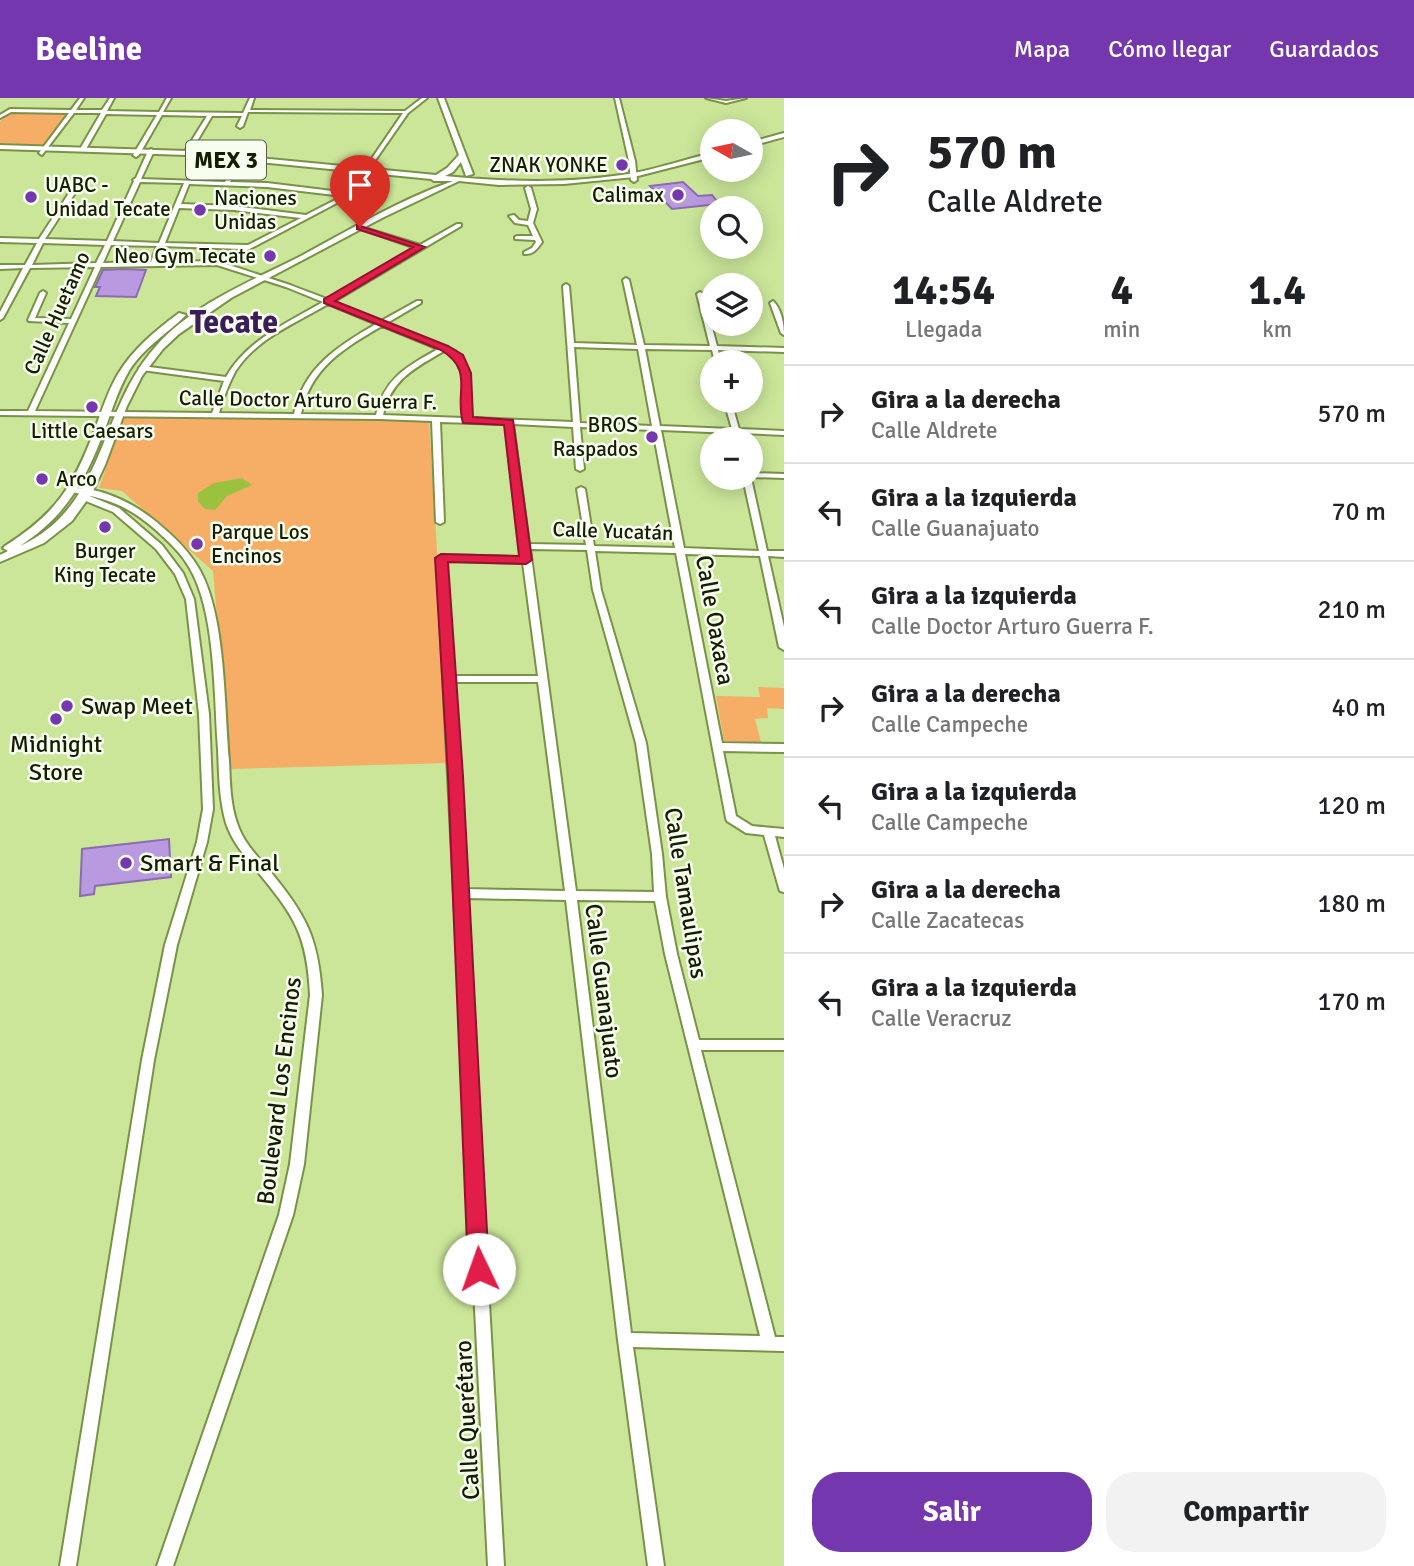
<!DOCTYPE html>
<html lang="es">
<meta charset="utf-8">
<style>
:root{--surface:#fff;--page:#f2f2f2;--text:#202124;--muted:#757577;--line:#e0e0e0;--accent:#7537ad}
body{margin:0;font-family:Signika,sans-serif;background:var(--page);color:var(--text);height:100vh;display:flex;flex-direction:column;font-size:26px;white-space:nowrap}
*{box-sizing:border-box;margin:0}
p{font-size:23px;color:var(--muted)}
.icon{flex:none;width:38px;height:38px;fill:none;stroke:currentColor;stroke-width:2;stroke-linecap:round;stroke-linejoin:round}
.map{position:relative;flex:1;overflow:hidden}
.side{display:flex;flex-direction:column;background:var(--surface);width:630px}
.side>*{flex:none}
.banner{background:#fff;color:var(--text);overflow:hidden}
.needle{width:46px;rotate:279deg}
.controls{position:absolute;left:700px;top:21px;display:grid;gap:14px}
.controls a{display:grid;place-items:center;width:63px;height:63px;border-radius:50%;background:var(--surface);box-shadow:0 4px 18px #0003;font-size:35px}
.pin{position:absolute;display:grid;place-items:center;width:60px;height:60px;color:#fff;margin:-72px -30px;border-radius:50% 50% 50% 0;rotate:-45deg;box-shadow:0 0 7px #0007}
.pin .icon{rotate:45deg}
.me{position:absolute;width:77px;margin:-38px;rotate:357deg;stroke-linejoin:round;filter:drop-shadow(0 0 5px #0008)}
.turn{display:flex;align-items:center;gap:24px;height:147px;padding:0 28px;font-size:32px}
.turn .icon{width:91px;height:91px;stroke-width:2.5}
.turn b{display:block;font-size:49px;line-height:60px}
.eta{display:flex;justify-content:space-evenly;align-items:center;height:119px;text-align:center}
.eta b{font-size:42px;font-weight:700;line-height:49px}
.primary-button{display:flex;gap:14px;margin-top:auto;padding:14px 28px}
.primary-button a{flex:1;height:80px;border-radius:28px;background:var(--accent);color:#fff;font-size:28px;font-weight:700;line-height:80px;text-align:center}
.primary-button a+a{background:var(--page);color:var(--text)}
ul{padding:0;list-style:none}
li{display:flex;align-items:center;gap:21px;height:98px;padding:0 28px;border-top:2px solid var(--line)}
li div{flex:1}
li b{display:block;font-size:26px}
li em{font-style:normal}
header{display:flex;align-items:center;gap:42px;box-sizing:border-box;height:98px;padding:0 35px;background:var(--accent);color:#fff}
header strong{font-size:33px}
nav{display:flex;gap:38px;margin-inline-start:auto;font-size:24px}
main{display:flex;flex:1;min-height:0}
.map>svg:first-child{display:block}
.green{fill:#f6ad65}
.water{fill:#9bc23f}
.building{fill:#b999df;stroke:#8b6caf;stroke-width:2}
.lines{fill:none;stroke-linecap:round;stroke-linejoin:round}
.minor-casing{stroke:#7a9248;stroke-width:4}
.major-casing{stroke:#7a9248;stroke-width:4}
.minor{fill:#fff;fill-rule:evenodd}
.major{fill:#fff;fill-rule:evenodd}
.route{fill:#e11d48;stroke:#92132f;stroke-width:2}
.poi-dot{fill:#7537ad;stroke:#f8feef;stroke-width:2.5}
.labels{text-anchor:middle;dominant-baseline:central;stroke-width:5;stroke-linejoin:round;paint-order:stroke}
.far-poi-label{font-size:21px;fill:#151d01;stroke:#f8feef;text-anchor:end}
.far-street-label{font-size:21px;fill:#151d01;stroke:#f8feef}
.shield{fill:#f8feef;stroke:#596048;stroke-width:2}
.shield-label{font-size:23px;font-weight:bold;fill:#151d01}
.street-label{font-size:24px;fill:#151d01;stroke:#f8feef}
.poi-label{font-size:24px;fill:#151d01;stroke:#f8feef;text-anchor:start}
.far-town-label{font-size:32px;font-weight:bold;fill:#3b1e57;stroke:#f8feef}
</style>
<header>
<strong>Beeline</strong>
<nav><a>Mapa</a><a>Cómo llegar</a><a>Guardados</a></nav>
</header>
<main>
<div class="map">
<svg width="784" height="1468" viewBox="0 0 784 1468">
<rect width="100%" height="100%" fill="#cbe699"/>
<!-- green -->
<path class="green" d="M9 13 68 14 44 47 0 45V24Z
M124 318 429 323 450 665 230 671 213 473 122 393 99 390Z
M758 589 784 590V611L767 610 768 620 755 621 761 644 724 643 716 598 760 599Z"/>
<!-- water -->
<path class="water" d="M242 380 252 387 227 398 215 412 205 411 198 403V395L214 385Z"/>
<!-- building -->
<path class="building" d="M683 84 698 98 712 97 719 106 672 111 650 88Z
M103 172 124 171 146 172 136 199 96 198 100 189H95Z
M169 741 171 779 95 788 94 796 80 798 82 751Z"/>
<g class="lines">
<!-- minor casing -->
<g class="minor-casing">
<path id="minor" d="M80 0H84L76 12H102L110 0H114L107 13 159 14 167 0H171L163 14 243 15 250 0H254L250 12 405 13 422 0H427L408 15 367 74 364 72 403 15 248 14 243 28 240 30 237 28 242 18H212L190 55 187 57 184 55 207 18 162 17 139 57 136 59 133 57 157 17 106 16 86 51 83 53 80 51 101 15H74L42 57 39 55 69 15 11 14 0 20V17L10 11 71 12Z
M615 0H619L635 63 637 82 634 84 631 82 629 63Z
M706 0 726 3 746 0 726 5Z
M151 51 154 53 141 81 225 84 236 64 239 62 242 64 230 84 267 85 349 95 360 89H364V91L355 96V98H350L223 165 290 187 327 201 416 150 358 130V128L420 147 457 126H461V128L333 204 381 223 417 203H421V205L387 225 455 253C473 272 470 296 471 320L573 324 563 188 566 186 569 188 574 245 637 247 623 182 626 180 629 182 644 247 710 248 697 196 700 194 703 196 717 248 784 250V254L718 252 721 264H715L712 252 645 251 660 328 732 331 724 303H731L739 331 784 333V337L740 335 742 341H734L733 335 661 332 684 450 759 453 743 380H751L767 453H784V459L768 458 784 529V552L779 549 760 458 685 456 722 645 784 646V654L723 653 736 718 752 728 784 731V739L775 738 784 771V794L780 793 779 790 764 737 746 735 727 723 726 720 676 455 595 453 601 492 646 645 662 756 666 799 677 856 699 942H784V952H701L775 1239H784V1253L633 1249 664 1468H648L618 1242 566 802 466 800 504 1468H488L437 460 441 457 523 459 506 326 440 324 444 424 440 426 436 424 432 323 379 321 0 317V313H28L69 225 29 223 28 222 40 195 43 193 46 195 35 220 71 221 95 169 30 170 3 220 0 222V214L23 170 0 171V167H25L37 145 0 144V140L39 141 71 92 74 90 77 92 45 141 107 143 134 83 133 82 136 80 148 53ZM140 84 184 85 159 145 113 143ZM189 86 267 89 343 98 306 117 234 108 181 106ZM179 110 234 112 301 120 248 147 165 145ZM43 145 105 147 96 165 32 167ZM111 147 157 148 151 164 103 165ZM163 148 241 151 217 163 157 164ZM217 167 286 189 323 204C287 225 247 242 226 279L142 268 139 270 142 272 224 283 212 315 35 313 101 169ZM328 206 376 226C338 248 303 270 294 316L219 315C223 301 228 287 235 274 255 241 296 225 328 206ZM382 228 438 251C408 268 384 280 376 317L301 316C310 270 344 250 382 228ZM574 249 638 251 652 328 580 325ZM444 253C469 263 463 298 463 320L383 317C391 281 415 270 444 253ZM513 326 573 329 576 371 580 373 584 371 580 329 653 332 675 450 594 448 585 391 581 389 577 391 586 447 529 446ZM530 451 587 452 593 492 636 645 652 756 654 794 576 793ZM445 463 523 465 538 578H453ZM453 584H538L565 793 466 791ZM577 802 655 803 665 856 760 1238 631 1235Z
M528 88 531 90 537 111 533 125 542 144C537 151 533 157 524 156V154L532 150 536 144 535 142 515 141V139L517 138H533L528 127 515 125 509 118 514 117 519 122 528 123 531 111 525 90Z
M773 203C781 210 784 226 784 237L781 235 770 205Z
M751 375 784 376V380L751 379Z
M72 390C99 389 129 403 150 419 168 433 186 449 198 469 226 515 224 608 229 662 230 683 230 705 237 725 243 744 257 758 270 773 306 818 318 838 322 897L304 1066 293 1117 173 1468H157L279 1117 290 1066 310 897C307 837 295 819 258 774 245 758 232 744 226 725 219 701 219 675 218 651 214 599 216 513 189 469 181 455 169 444 157 433 129 408 109 401 72 394Z
M81 397H87L119 410 162 447 183 475 194 501 209 616 213 711 207 744 177 847 154 962 76 1468H60L142 962 165 847 197 744 203 711 199 616 186 501 175 476 156 451 113 414 81 401Z"/>
</g>
<!-- major casing -->
<g class="major-casing">
<path id="major" d="M438 0H444L473 76 466 78 461 64 453 74 445 78C508 84 571 86 634 75 660 70 686 61 712 55V59L634 79 564 86 499 87 459 83 382 120 231 200 179 236 163 251 142 278 127 308 105 367 92 395 72 423 44 445 0 464V457L8 453 3 450 5 448C57 415 74 387 95 331 102 312 108 293 118 276 133 251 156 232 179 215L186 217C167 236 144 249 129 273 119 290 113 309 106 328 87 379 68 417 20 448 107 408 98 311 157 247 195 205 252 183 301 158 351 131 399 102 453 83H434L431 81 187 57 0 51V47L187 53 436 77 447 70 459 57Z
M784 35V39L751 48V44Z"/>
</g>
<!-- minor -->
<use href="#minor" class="minor"/>
<!-- major -->
<use href="#major" class="major"/>
</g>
<!-- route -->
<path class="route" d="M357 127 425 149 335 203 448 248 463 257 471 275 473 319 513 322 532 462 526 466 448 464 463 678 489 1171 486 1179 479 1182 472 1179 468 1171 448 678 435 460 441 456 519 458 504 327 463 325C454 294 475 273 441 252L324 205V201L413 149 357 131Z"/>
<!-- markers -->
<g class="poi-dot">
<circle cx="622" cy="67" r="7"/>
<circle cx="678" cy="97" r="7"/>
<circle cx="31" cy="99" r="7"/>
<circle cx="200" cy="112" r="7"/>
<circle cx="270" cy="158" r="7"/>
<circle cx="92" cy="309" r="7"/>
<circle cx="652" cy="339" r="7"/>
<circle cx="42" cy="381" r="7"/>
<circle cx="105" cy="429" r="7"/>
<circle cx="197" cy="446" r="7"/>
<circle cx="67" cy="608" r="7"/>
<circle cx="56" cy="621" r="7"/>
<circle cx="126" cy="765" r="7"/>
</g>
<g class="labels">
<!-- far-poi labels -->
<g class="far-poi-label">
<text x="608" y="67">ZNAK YONKE</text>
<text x="45" y="87" text-anchor="start">UABC -<tspan x="45" dy="24">Unidad Tecate</tspan></text>
<text x="664" y="97">Calimax</text>
<text x="214" y="100" text-anchor="start">Naciones<tspan x="214" dy="24">Unidas</tspan></text>
<text x="256" y="158">Neo Gym Tecate</text>
<text x="638" y="327">BROS<tspan x="638" dy="24">Raspados</tspan></text>
<text x="92" y="333" text-anchor="middle">Little Caesars</text>
<text x="56" y="381" text-anchor="start">Arco</text>
<text x="211" y="434" text-anchor="start">Parque Los<tspan x="211" dy="24">Encinos</tspan></text>
<text x="105" y="453" text-anchor="middle">Burger<tspan x="105" dy="24">King Tecate</tspan></text>
</g>
<!-- far-street labels -->
<g class="far-street-label">
<text transform="translate(57 215) rotate(-66)">Calle Huetamo</text>
<text transform="translate(308 302) rotate(1)">Calle Doctor Arturo Guerra F.</text>
<text transform="translate(613 433) rotate(2)">Calle Yucatán</text>
</g>
<!-- shield labels -->
<rect class="shield" x="186" y="42.5" width="80" height="39" rx="5"/>
<g class="shield-label">
<text x="226" y="62">MEX 3</text>
</g>
<!-- street labels -->
<g class="street-label">
<text transform="translate(715 522) rotate(80)">Calle Oaxaca</text>
<text transform="translate(686 795) rotate(81)">Calle Tamaulipas</text>
<text transform="translate(604 893) rotate(83)">Calle Guanajuato</text>
<text transform="translate(279 993) rotate(-83)">Boulevard Los Encinos</text>
<text transform="translate(467 1322) rotate(-93)">Calle Querétaro</text>
</g>
<!-- poi labels -->
<g class="poi-label">
<text x="81" y="608">Swap Meet</text>
<text x="56" y="646" text-anchor="middle">Midnight<tspan x="56" dy="28">Store</tspan></text>
<text x="140" y="765">Smart &amp; Final</text>
</g>
<!-- far-town labels -->
<g class="far-town-label">
<text x="234" y="224">Tecate</text>
</g>
</g>
</svg>
<div class="controls">
<a><svg class="needle" viewBox="-14 -14 28 28"><path d="M0-13l5 13h-10z" fill="#e53935"/><path d="M0 13l5-13h-10z" fill="#757577"/></svg></a>
<a><svg class="icon" aria-label="search" viewBox="0 0 24 24"><circle cx="10" cy="10" r="6"/><path d="M15 15l6 6"/></svg></a>
<a><svg class="icon" aria-label="layers" viewBox="0 0 24 24"><path d="M12 4l9 5-9 5-9-5zM3 14l9 5 9-5"/></svg></a>
<a>+</a>
<a>−</a>
</div>
<div class="pin" style="left:360px;top:129px;background:#d93025"><svg class="icon" aria-label="arrive" viewBox="0 0 24 24"><path d="M6 21V4h12l-3 4 3 4H6"/></svg></div>
<svg class="me" style="left:479px;top:1171px" viewBox="-20 -20 40 40"><circle r="19" fill="#fff"/><path d="M0-13L10 11 0 6-10 11z" fill="#e11d48"/></svg>
</div>
<section class="side">
<div class="banner">
<div class="turn"><svg class="icon" aria-label="right" viewBox="0 0 24 24"><path d="M7 20v-9h11M14 6l5 5-5 5"/></svg><div><b>570 m</b>Calle Aldrete</div></div>
</div>
<div class="eta">
<div><b>14:54</b><p>Llegada</p></div>
<div><b>4</b><p>min</p></div>
<div><b>1.4</b><p>km</p></div>
</div>
<ul>
<li><svg class="icon" aria-label="right" viewBox="0 0 24 24"><path d="M7 20v-9h11M14 6l5 5-5 5"/></svg><div><b>Gira a la derecha</b><p>Calle Aldrete</p></div><em>570 m</em></li>
<li><svg class="icon" aria-label="left" viewBox="0 0 24 24"><path d="M17 20v-9H6M10 6l-5 5 5 5"/></svg><div><b>Gira a la izquierda</b><p>Calle Guanajuato</p></div><em>70 m</em></li>
<li><svg class="icon" aria-label="left" viewBox="0 0 24 24"><path d="M17 20v-9H6M10 6l-5 5 5 5"/></svg><div><b>Gira a la izquierda</b><p>Calle Doctor Arturo Guerra F.</p></div><em>210 m</em></li>
<li><svg class="icon" aria-label="right" viewBox="0 0 24 24"><path d="M7 20v-9h11M14 6l5 5-5 5"/></svg><div><b>Gira a la derecha</b><p>Calle Campeche</p></div><em>40 m</em></li>
<li><svg class="icon" aria-label="left" viewBox="0 0 24 24"><path d="M17 20v-9H6M10 6l-5 5 5 5"/></svg><div><b>Gira a la izquierda</b><p>Calle Campeche</p></div><em>120 m</em></li>
<li><svg class="icon" aria-label="right" viewBox="0 0 24 24"><path d="M7 20v-9h11M14 6l5 5-5 5"/></svg><div><b>Gira a la derecha</b><p>Calle Zacatecas</p></div><em>180 m</em></li>
<li><svg class="icon" aria-label="left" viewBox="0 0 24 24"><path d="M17 20v-9H6M10 6l-5 5 5 5"/></svg><div><b>Gira a la izquierda</b><p>Calle Veracruz</p></div><em>170 m</em></li>
</ul>
<div class="primary-button"><a>Salir</a><a>Compartir</a></div>
</section>
</main>
